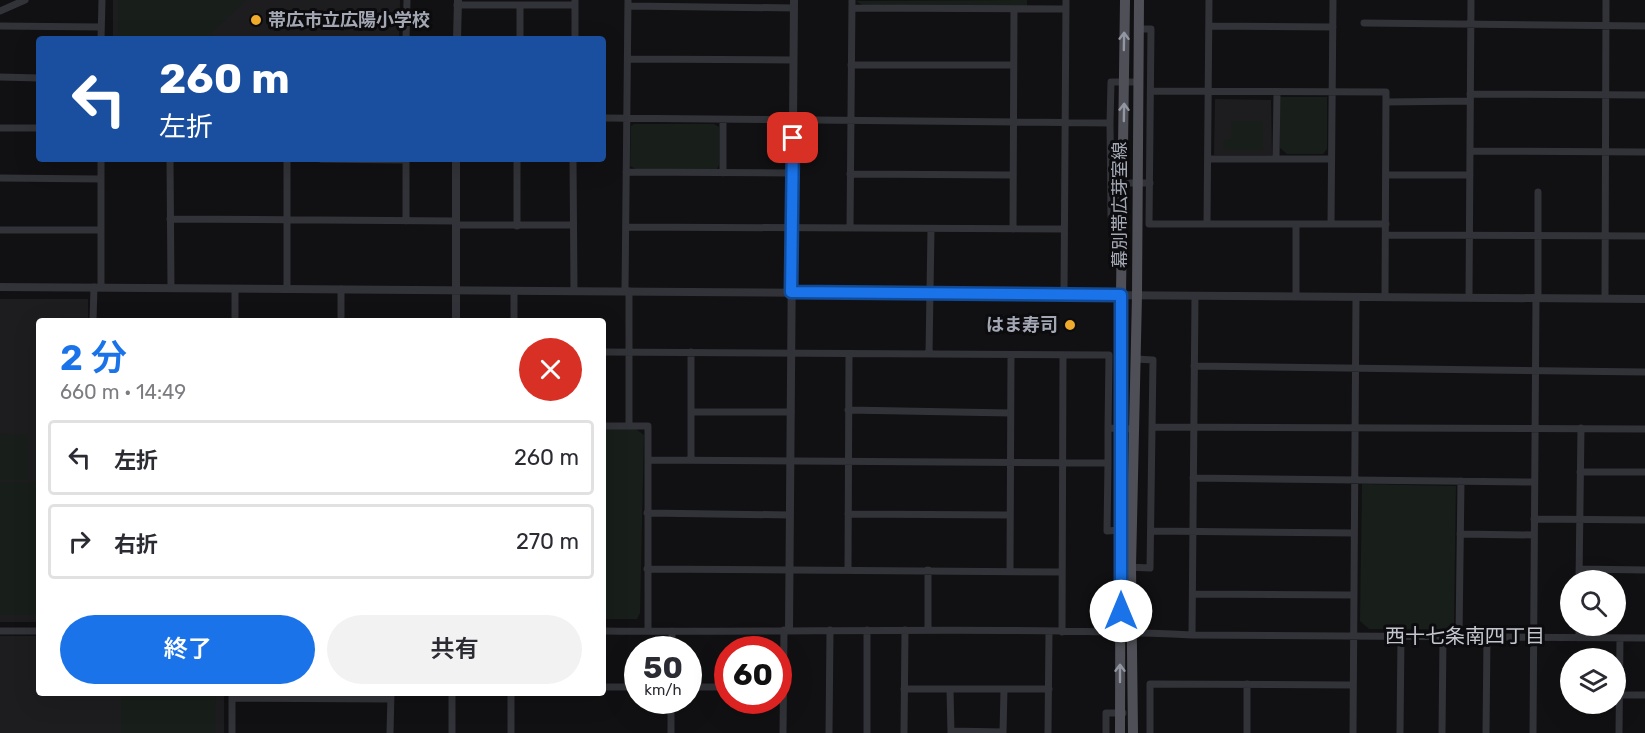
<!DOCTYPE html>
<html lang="ja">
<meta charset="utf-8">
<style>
:root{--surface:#fff;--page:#f2f2f3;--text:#2b2b33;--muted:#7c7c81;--line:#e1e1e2;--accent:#1a73e8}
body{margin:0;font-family:Rubik,"Noto Sans JP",sans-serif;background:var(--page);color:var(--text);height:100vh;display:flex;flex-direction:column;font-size:22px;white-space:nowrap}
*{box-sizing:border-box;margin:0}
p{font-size:20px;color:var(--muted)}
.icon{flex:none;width:33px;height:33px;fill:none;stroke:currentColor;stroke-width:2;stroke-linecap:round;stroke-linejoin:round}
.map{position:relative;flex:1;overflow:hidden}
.side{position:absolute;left:36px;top:318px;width:570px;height:378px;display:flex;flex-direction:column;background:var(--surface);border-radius:6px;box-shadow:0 6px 24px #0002}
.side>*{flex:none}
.guide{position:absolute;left:36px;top:36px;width:570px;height:126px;border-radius:6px;box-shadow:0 6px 24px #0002;background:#1a4fa0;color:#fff;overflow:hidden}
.fabs{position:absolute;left:1560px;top:570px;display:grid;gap:12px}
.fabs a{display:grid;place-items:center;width:66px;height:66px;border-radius:50%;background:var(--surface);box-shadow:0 6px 24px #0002;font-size:30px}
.speed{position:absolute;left:624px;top:636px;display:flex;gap:12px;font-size:30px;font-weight:700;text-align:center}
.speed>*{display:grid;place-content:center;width:78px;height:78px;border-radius:50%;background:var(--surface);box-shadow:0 6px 24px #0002;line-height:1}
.speed small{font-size:15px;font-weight:400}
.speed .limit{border:9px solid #d22;background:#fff;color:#111}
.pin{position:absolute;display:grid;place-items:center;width:51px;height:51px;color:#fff;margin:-26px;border-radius:12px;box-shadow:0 3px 9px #0006}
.me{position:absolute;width:66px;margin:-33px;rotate:0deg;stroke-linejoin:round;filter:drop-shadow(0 0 4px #0008)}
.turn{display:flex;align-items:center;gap:21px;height:126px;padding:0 24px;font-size:27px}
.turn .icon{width:78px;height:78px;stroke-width:2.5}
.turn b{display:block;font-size:42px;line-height:51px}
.round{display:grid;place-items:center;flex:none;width:63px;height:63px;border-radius:32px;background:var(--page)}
.overview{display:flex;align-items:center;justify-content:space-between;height:102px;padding:0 24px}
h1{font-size:36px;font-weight:600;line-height:45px;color:var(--accent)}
.primary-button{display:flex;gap:12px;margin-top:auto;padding:12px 24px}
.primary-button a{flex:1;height:69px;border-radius:36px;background:var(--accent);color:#fff;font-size:24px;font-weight:600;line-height:69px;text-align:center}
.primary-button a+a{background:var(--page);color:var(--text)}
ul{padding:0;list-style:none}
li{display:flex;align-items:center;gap:18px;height:75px;margin:0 12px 9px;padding:0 12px;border:3px solid var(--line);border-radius:6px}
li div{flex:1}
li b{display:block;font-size:22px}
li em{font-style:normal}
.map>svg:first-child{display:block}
.built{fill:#1d1d20}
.green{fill:#181e19}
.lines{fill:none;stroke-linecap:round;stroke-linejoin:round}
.minor{stroke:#323338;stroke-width:7}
.tertiary{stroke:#323338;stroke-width:8}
.primary{stroke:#4f5057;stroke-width:10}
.oneway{stroke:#9296a1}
.route-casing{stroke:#114b97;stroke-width:15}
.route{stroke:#1a73e8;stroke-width:10}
.poi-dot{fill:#f0ab2c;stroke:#0c0c0e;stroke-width:2}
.labels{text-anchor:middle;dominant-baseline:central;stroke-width:6;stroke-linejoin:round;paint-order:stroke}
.poi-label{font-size:18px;font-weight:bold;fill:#a3a8b4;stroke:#0c0c0e;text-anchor:start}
.street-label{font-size:18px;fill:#a3a8b4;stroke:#0c0c0e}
.neighbourhood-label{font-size:20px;fill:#c4c7d0;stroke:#0c0c0e}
</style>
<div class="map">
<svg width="1645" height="733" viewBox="0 0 1645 733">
<rect width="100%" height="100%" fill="#111113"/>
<!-- built -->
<path class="built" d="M113 0H400L399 39H113Z
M1215 99 1271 100 1272 155H1214Z
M0 299H88V321H39V622H0Z
M0 636H39V693H224V733H0Z"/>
<!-- green -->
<path class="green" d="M118 0H246L211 33V39H118Z
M1027 0V6H864L856 1Z
M1280 97H1327V149L1323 154H1287L1280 148Z
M1231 121H1263V150H1223V140L1231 139Z
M634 124H714L719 127V165L717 169 638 170 630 166 631 126Z
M603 429H636L644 435 640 613 637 619H603Z
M0 434 28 435V480H0Z
M0 482H39V615H0Z
M1362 484 1456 486 1454 623 1450 629H1369L1360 621Z
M121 693H216L215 733H121Z"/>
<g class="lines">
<!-- minor -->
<path class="minor" d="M457 5H575
M628 6 794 8
M852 8 1066 9
M0 11 25 0
M1364 23 1645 26
M0 26 101 27
M1209 26 1333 27
M1138 29H1151L1149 224H1386
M101 39 102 0
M406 39 407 0
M520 39V6
M575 39V0
M628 59 793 60
M851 65H1012
M0 77 39 78
M1151 91 1386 92 1385 297
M1470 94 1645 95
M1386 102 1470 101
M603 118 1110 123 1111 82H1138
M723 120V173
M1110 123 1111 216H1123
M0 128H39
M1470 151 1645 152
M1276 158 1277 93
M101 159V287
M170 159 171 288
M321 159 406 160
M406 159V221
M573 159 574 290
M1208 159H1331
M626 172 792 173
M850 174 1012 175
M1386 175H1470
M0 178 101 179
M1123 183H1150
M170 219 456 221
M1207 224 1209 0
M1296 224V296
M1331 224 1333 0
M456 225H573
M517 226V159
M626 227 1064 229
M850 228 852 0
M1013 229 1014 10
M0 230H101
M1386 235 1645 236
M287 289V159
M625 291 628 0
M1064 294 1066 0
M1469 297 1471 0
M1538 297V192
M1605 298 1606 0
M93 321 94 287
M235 321V289
M341 321V289
M514 321V291
M603 352 1109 355 1108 428 1133 429
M929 354 931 229
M1194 366 1645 372
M848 410 1010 413
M691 412H791
M603 426H648V631
M629 426V291
M1152 427 1645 429
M648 460 1108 463V428
M691 460V352
M1108 463 1107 531 1121 530
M1580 472H1645
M1193 478 1534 482
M647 513 789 515
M848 514 1009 515
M1534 519 1645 520
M1151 531 1354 533
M1460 534 1534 535
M1127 567 1150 568 1153 360 1136 359
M647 569 1062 572
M1579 569 1645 570
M848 570 849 355
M928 570V630
M1010 571 1011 355
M1579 580 1581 428
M1193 594 1352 595
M1579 626V638
M867 630V733
M0 631H39
M603 631C799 633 996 626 1192 635L1645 638
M1062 632 1063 355
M1192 635 1195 296
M1459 637 1461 481
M672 650V631
M603 687H638
M688 687H728
M904 689H1049
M950 689 951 733
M1620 695H1645
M232 698 391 699
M951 731 1003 732
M232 733V696
M390 733 391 693
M452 733V693
M511 733V693
M671 733V700
M783 733 784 630
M829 733 830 630
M904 733 905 630
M1003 733 1004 689
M1048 733 1049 632
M1106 733V713H1123
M1150 733V684L1353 685
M1247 733V684
M1353 733 1356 297
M1400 733 1401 636
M1442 733 1443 637
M1486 733 1487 637
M1533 733 1536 297
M1619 733 1620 638"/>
<!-- tertiary -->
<path class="tertiary" d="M457 39 458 0
M0 287 1645 299
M456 321V159
M789 630 794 0"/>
<!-- primary -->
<path class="primary" d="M1120 733 1121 295 1125 0
M1133 733 1131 567 1137 295 1139 0"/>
</g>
<!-- one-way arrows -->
<defs><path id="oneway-shaft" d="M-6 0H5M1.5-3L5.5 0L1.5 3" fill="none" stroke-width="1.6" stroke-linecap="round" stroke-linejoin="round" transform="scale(1.5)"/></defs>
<g class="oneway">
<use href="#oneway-shaft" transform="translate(1124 41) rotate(-89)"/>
<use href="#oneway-shaft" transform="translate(1124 112) rotate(-89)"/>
<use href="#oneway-shaft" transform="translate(1120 673) rotate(-90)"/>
</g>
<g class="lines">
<!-- route casing -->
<g class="route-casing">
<path id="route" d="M793 138 791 292 1121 295V611"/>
</g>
<!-- route -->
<use href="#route" class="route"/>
</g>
<!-- markers -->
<g class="poi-dot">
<circle cx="256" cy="20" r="6"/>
<circle cx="1070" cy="325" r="6"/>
</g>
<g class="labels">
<!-- poi labels -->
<g class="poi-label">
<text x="268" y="20">帯広市立広陽小学校</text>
<text x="1058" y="325" text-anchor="end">はま寿司</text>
</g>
<!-- street labels -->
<g class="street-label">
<text transform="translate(1120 205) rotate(-90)">幕別帯広芽室線</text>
</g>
<!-- neighbourhood labels -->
<g class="neighbourhood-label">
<text x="1465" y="636">西十七条南四丁目</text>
</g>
</g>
</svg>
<div class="fabs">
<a><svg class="icon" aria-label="search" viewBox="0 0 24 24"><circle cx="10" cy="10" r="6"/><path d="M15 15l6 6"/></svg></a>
<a><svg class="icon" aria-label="layers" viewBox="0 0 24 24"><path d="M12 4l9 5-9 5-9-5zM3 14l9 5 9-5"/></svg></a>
</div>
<div class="speed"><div>50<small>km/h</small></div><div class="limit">60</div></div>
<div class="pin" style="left:793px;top:138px;background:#d93025"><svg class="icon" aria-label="arrive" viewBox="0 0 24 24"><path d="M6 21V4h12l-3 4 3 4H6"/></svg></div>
<svg class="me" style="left:1121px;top:611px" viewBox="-20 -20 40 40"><circle r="19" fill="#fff"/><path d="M0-13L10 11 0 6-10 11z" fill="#1a73e8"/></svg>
<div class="guide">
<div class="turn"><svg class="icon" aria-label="left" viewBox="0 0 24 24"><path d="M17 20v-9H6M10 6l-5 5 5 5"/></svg><div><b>260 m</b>左折</div></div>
</div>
<section class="side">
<div class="overview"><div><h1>2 分</h1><p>660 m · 14:49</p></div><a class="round" style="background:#d93025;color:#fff"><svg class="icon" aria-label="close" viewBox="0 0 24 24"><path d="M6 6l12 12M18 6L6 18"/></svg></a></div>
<ul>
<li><svg class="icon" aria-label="left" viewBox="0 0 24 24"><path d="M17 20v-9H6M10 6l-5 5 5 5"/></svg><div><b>左折</b></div><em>260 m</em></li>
<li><svg class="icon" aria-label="right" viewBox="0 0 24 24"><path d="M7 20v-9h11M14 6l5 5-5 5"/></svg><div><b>右折</b></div><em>270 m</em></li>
</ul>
<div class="primary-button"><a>終了</a><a>共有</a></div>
</section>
</div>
